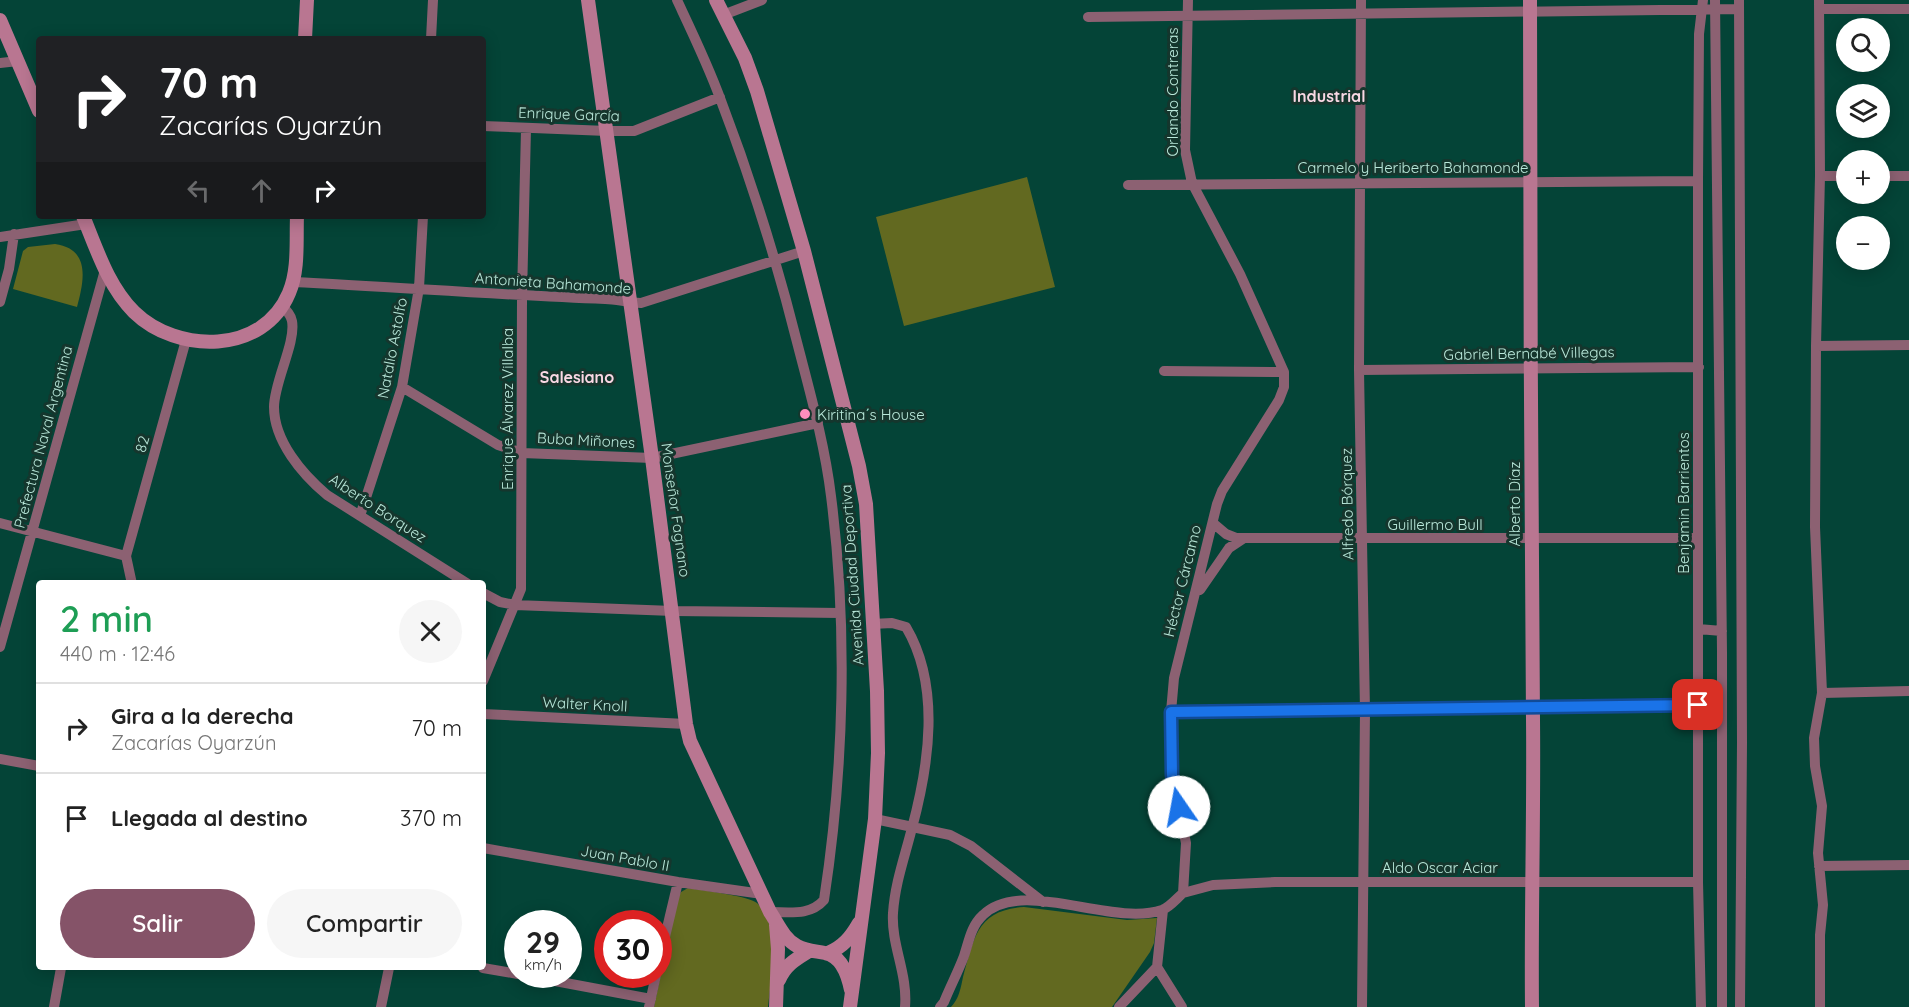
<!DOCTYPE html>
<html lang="es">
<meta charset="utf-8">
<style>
:root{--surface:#fff;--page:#f6f6f6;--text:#222;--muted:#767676;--line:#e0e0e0;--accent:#855368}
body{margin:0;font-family:Quicksand,sans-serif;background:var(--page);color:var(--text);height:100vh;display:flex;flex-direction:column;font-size:22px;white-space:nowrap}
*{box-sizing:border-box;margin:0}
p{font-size:20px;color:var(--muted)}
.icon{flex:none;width:33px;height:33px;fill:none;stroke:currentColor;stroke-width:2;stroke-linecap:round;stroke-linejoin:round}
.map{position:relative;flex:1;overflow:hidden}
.drawer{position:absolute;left:36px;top:580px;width:450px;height:390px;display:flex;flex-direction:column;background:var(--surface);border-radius:6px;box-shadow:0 3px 15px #0003}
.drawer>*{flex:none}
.top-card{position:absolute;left:36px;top:36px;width:450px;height:183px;border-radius:6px;box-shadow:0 3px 15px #0003;background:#202124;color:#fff;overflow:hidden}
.tools{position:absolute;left:1836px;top:18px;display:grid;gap:12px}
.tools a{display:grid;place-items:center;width:54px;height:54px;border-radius:50%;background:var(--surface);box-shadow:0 3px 15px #0003;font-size:30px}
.speed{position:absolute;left:504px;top:910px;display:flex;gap:12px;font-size:30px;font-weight:700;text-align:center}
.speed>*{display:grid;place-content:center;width:78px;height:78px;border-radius:50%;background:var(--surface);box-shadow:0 3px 15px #0003;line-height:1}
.speed small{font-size:15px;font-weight:400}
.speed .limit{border:9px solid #d22;background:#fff;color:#111}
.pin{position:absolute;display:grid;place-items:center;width:51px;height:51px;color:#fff;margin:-26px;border-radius:12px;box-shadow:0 3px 9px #0006}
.me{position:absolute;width:66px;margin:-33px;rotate:348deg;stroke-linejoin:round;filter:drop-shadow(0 0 4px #0008)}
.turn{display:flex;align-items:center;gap:21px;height:126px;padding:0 24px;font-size:27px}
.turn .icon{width:78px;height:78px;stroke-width:2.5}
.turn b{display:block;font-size:42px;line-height:51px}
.lanes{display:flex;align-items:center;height:57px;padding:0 24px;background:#0003;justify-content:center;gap:30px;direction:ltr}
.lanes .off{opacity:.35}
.round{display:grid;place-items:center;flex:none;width:63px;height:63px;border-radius:32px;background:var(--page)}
.summary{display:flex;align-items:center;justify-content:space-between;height:102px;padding:0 24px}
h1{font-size:36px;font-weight:600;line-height:45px;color:#1e9e55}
.action{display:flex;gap:12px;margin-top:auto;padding:12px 24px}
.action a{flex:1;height:69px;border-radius:36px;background:var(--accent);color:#fff;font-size:24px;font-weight:600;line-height:69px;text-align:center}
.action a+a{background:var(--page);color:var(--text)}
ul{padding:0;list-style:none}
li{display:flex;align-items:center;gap:18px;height:90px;padding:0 24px;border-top:2px solid var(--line)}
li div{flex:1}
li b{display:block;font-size:22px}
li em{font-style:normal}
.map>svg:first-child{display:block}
.green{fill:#626920}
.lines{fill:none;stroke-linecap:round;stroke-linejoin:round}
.street{stroke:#8c6172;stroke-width:10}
.secondary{stroke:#b97691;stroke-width:14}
.route-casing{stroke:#114b97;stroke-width:15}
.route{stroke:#1a73e8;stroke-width:10}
.poi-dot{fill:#fe8ebd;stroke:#15362d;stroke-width:2}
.labels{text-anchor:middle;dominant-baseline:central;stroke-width:6;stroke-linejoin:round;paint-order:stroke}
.street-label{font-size:15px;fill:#b9e8da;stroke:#15362d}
.poi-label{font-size:15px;fill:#b9e8da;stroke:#15362d;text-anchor:start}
.neighbourhood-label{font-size:16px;font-weight:bold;fill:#f9d8e4;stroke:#15362d}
</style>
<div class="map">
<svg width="1909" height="1007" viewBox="0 0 1909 1007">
<rect width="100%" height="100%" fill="#044437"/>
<!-- green -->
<path class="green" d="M1027 177 1055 287 904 326 876 217Z
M55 244C91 249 84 281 77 307L13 289 23 251 28 247Z
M688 888C701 890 749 896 757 903 781 925 771 979 768 1007H654L676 900 681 892Z
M1024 907 1127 920 1157 918 1154 943 1150 952 1112 1007H951C959 999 961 987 963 977 974 938 977 910 1024 907Z"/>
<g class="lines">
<!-- street -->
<path class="street" d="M677 0C692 32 708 65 720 98 751 179 777 262 798 346 811 396 825 446 831 496 848 628 844 769 824 900 810 916 790 912 770 912
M1361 0 1359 370 1365 711 1362 1007
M1715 0 1722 652V1007
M1739 0 1742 742 1740 1007
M1819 0 1820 176 1816 346 1815 527 1822 693 1814 738 1815 766 1822 806 1818 853 1823 905 1820 935V1007
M1819 9H1909
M723 15 762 0
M1088 17 1739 9
M431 39 433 0
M0 63 18 61
M483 126 607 131H634L720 97
M1820 176H1846
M1880 176H1909
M1128 185 1698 181
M0 237 86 224
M293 282C397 287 500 295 605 299 617 299 628 303 641 303L804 251
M0 302 9 269 14 234
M282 306C287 311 291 315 292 321 296 343 274 382 274 407 274 441 302 474 327 495L468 584
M1816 346 1909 345
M1359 370 1699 367
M1164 371 1284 372
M402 387 498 445 522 453 652 458 818 423
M360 516 402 387 419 288 423 216
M0 523 126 556
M1213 523 1226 534 1236 538H1698
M132 584 126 556 186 340
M1200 590 1229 548 1244 538
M483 593 500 602 515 605 673 611 840 613
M872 624 892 623 906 627C941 686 929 765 912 828 905 856 895 883 893 913 891 945 908 974 905 1007
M1698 629 1722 631
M0 647 105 270
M483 681 521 589 522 296 526 129
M1822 693 1909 691
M1171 712 1698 705
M483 714 686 724
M0 759 39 766
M875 819 950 835 971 846 1043 902
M483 848 678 882 762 894
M1819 866 1909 865
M1183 893 1213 885 1275 882H1698
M1163 910 1157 967 1182 1007
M658 966 678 882
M483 968 518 974
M523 975 651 999
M54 1007 61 968
M381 1007 389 968
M649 1007 656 975
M940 1007 944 1002C950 987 958 972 964 956 969 941 971 926 983 915 1022 877 1111 927 1162 910 1170 907 1177 898 1183 893L1186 843 1172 775 1171 712 1174 678 1217 504 1222 491 1279 400 1284 387V372L1240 274 1192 183 1185 150 1188 0
M1119 1007 1157 967
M1701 1007 1698 882V181L1699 34 1703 0"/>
<!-- secondary -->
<path class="secondary" d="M588 0 652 458 686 724 690 741 770 912C778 924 784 939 797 946 806 951 815 951 825 953 842 956 848 975 851 990
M716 0 745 58 757 91 804 251 859 466 866 504 877 691 878 753 875 819 850 1007
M1530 0C1529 240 1532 479 1533 719 1534 815 1531 911 1532 1007
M0 20 39 111
M305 39 307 0
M83 216C97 250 108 286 134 312 177 354 263 355 289 293 299 270 296 241 297 216
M828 953C843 947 851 937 859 923
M779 980C785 965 796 959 809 951
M776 1007 778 949 776 925"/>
</g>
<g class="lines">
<!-- route casing -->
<g class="route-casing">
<path id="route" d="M1179 807 1172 775 1171 712 1698 705"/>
</g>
<!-- route -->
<use href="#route" class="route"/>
</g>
<!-- markers -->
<circle class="poi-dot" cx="805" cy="414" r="6"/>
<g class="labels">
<!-- street labels -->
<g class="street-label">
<text transform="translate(1172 92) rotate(-90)">Orlando Contreras</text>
<text transform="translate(569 114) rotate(2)">Enrique García</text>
<text x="1413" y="167">Carmelo y Heriberto Bahamonde</text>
<text transform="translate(553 283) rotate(4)">Antonieta Bahamonde</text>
<text transform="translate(392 348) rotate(-79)">Natalio Astolfo</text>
<text transform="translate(1529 353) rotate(-1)">Gabriel Bernabé Villegas</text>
<text transform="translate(507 409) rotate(-90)">Enrique Álvarez Villalba</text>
<text transform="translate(43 437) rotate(-75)">Prefectura Naval Argentina</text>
<text transform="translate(586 440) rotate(3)">Buba Miñones</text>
<text transform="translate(142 444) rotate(-74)">82</text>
<text transform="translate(1683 503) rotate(-90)">Benjamin Barrientos</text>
<text transform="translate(1347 504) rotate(-91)">Alfredo Bórquez</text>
<text transform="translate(1514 504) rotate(-90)">Alberto Díaz</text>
<text transform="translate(378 508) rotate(33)">Alberto Borquez</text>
<text transform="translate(676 510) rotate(82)">Monseñor Fagnano</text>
<text x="1435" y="524">Guillermo Bull</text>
<text transform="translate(852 575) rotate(-94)">Avenida Ciudad Deportiva</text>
<text transform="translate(1182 581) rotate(-76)">Héctor Cárcamo</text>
<text transform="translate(585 704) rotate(3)">Walter Knoll</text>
<text transform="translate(625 858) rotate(10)">Juan Pablo II</text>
<text x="1440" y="867">Aldo Oscar Aciar</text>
</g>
<!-- poi labels -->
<g class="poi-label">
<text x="817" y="414">Kiritina´s House</text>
</g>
<!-- neighbourhood labels -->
<g class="neighbourhood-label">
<text x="1329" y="96">Industrial</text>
<text x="577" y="377">Salesiano</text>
</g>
</g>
</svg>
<div class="tools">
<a><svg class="icon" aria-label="search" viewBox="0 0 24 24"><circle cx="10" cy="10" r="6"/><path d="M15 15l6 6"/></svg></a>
<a><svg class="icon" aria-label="layers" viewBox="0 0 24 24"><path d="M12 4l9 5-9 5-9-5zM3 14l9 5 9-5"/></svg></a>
<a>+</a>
<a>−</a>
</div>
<div class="speed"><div>29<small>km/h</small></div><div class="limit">30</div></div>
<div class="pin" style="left:1698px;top:705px;background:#d93025"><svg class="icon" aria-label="arrive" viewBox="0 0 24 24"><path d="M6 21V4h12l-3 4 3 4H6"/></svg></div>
<svg class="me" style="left:1179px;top:807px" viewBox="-20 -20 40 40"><circle r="19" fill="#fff"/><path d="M0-13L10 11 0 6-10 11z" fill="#1a73e8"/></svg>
<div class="top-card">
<div class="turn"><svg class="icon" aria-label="right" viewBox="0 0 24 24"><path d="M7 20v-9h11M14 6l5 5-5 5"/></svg><div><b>70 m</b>Zacarías Oyarzún</div></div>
<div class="lanes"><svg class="icon off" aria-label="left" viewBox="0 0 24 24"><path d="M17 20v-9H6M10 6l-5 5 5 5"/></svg><svg class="icon off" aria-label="ahead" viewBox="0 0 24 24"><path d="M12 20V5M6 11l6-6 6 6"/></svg><svg class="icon" aria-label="right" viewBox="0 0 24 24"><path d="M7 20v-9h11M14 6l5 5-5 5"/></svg></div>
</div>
<section class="drawer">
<div class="summary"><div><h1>2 min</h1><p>440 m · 12:46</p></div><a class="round"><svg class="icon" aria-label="close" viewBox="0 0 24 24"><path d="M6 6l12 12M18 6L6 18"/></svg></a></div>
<ul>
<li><svg class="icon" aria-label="right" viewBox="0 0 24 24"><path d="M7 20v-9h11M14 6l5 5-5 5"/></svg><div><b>Gira a la derecha</b><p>Zacarías Oyarzún</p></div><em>70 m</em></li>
<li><svg class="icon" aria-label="arrive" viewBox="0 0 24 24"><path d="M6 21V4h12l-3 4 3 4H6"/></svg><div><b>Llegada al destino</b></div><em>370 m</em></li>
</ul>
<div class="action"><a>Salir</a><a>Compartir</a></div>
</section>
</div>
